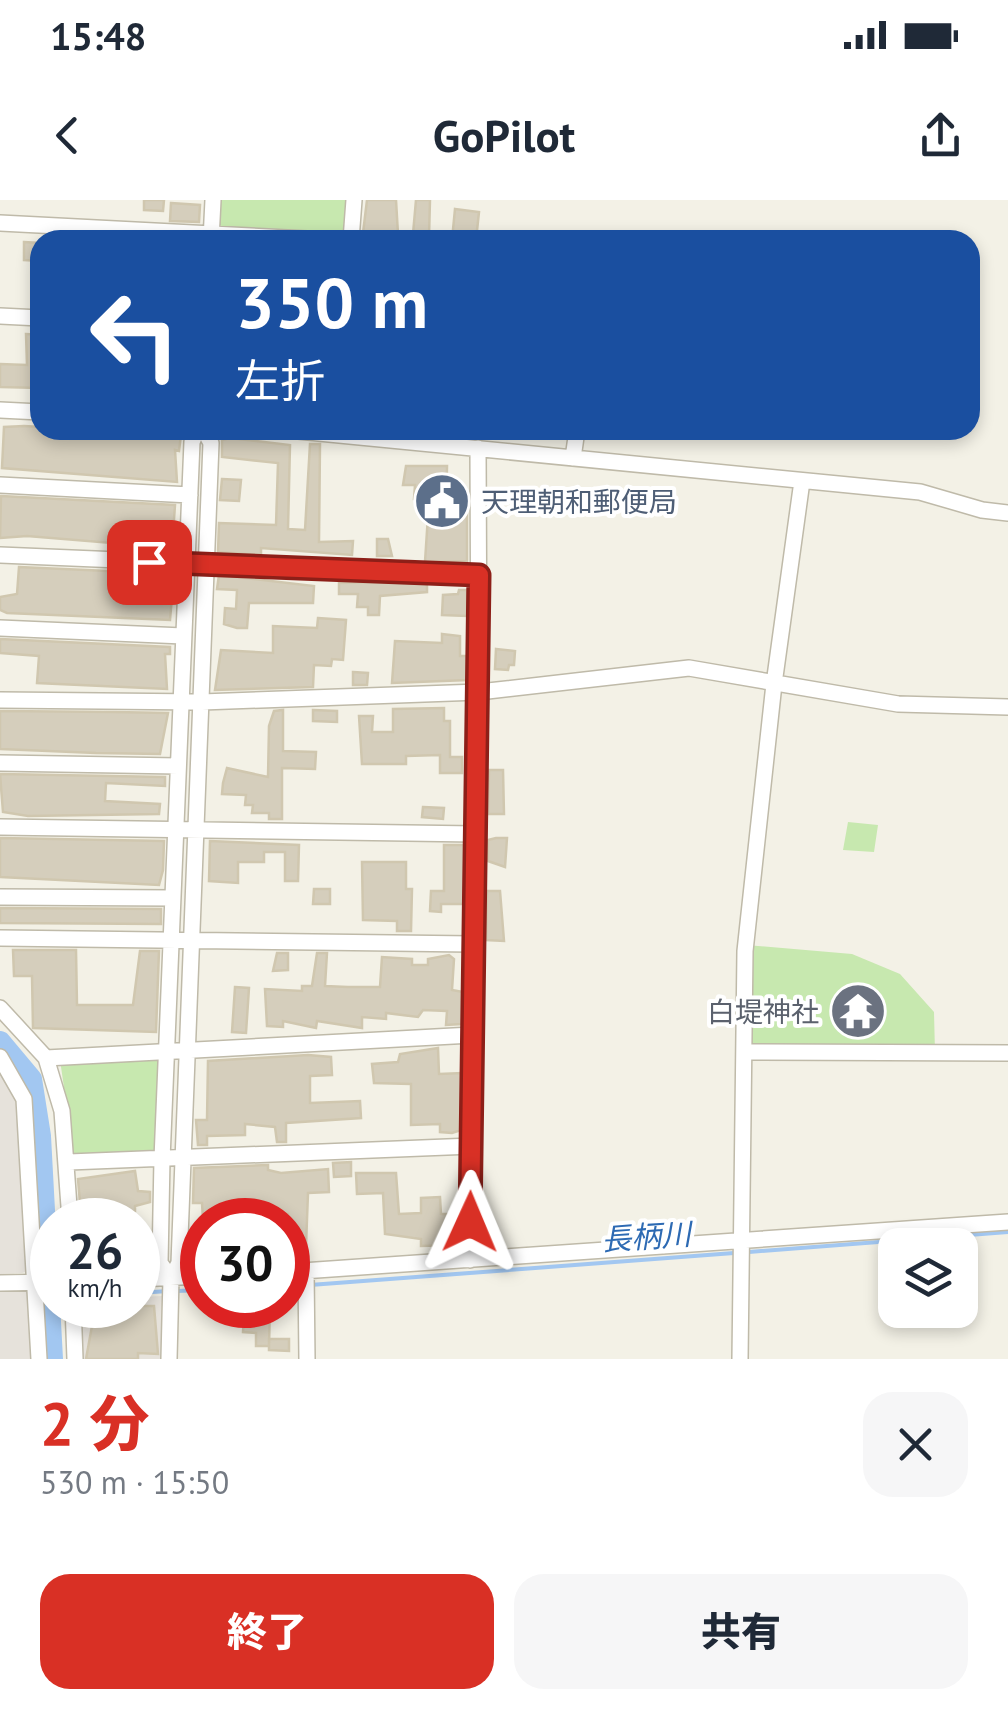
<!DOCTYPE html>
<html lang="ja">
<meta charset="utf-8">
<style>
:root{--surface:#fff;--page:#f6f6f7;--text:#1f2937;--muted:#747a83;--accent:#d93025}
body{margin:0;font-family:"PT Sans","Noto Sans JP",sans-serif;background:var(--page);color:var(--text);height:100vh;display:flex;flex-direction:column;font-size:38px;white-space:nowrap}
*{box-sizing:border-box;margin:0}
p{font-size:32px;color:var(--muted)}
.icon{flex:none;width:55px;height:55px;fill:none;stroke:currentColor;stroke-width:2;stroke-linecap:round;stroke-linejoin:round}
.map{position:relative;height:1159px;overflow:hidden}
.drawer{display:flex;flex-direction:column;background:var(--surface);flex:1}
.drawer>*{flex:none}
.hud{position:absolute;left:30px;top:30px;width:950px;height:210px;border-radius:30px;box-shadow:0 5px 15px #0003;background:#1a4fa0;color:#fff;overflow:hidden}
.buttons{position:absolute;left:878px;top:1028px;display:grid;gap:20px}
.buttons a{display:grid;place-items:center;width:100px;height:100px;border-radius:20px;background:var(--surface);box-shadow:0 5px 15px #0003;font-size:50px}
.speed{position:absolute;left:30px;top:998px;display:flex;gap:20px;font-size:50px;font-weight:700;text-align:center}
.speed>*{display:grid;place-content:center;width:130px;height:130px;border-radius:50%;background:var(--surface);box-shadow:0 5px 15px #0003;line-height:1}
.speed small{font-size:25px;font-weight:400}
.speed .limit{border:15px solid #d22;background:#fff;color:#111}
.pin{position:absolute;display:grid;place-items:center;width:85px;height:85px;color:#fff;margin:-42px;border-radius:20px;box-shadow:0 5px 15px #0006}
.me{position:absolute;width:110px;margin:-55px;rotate:1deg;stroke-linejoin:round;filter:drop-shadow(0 0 8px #0008)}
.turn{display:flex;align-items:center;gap:35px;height:210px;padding:0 40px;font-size:45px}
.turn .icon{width:130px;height:130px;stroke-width:2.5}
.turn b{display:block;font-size:70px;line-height:85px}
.round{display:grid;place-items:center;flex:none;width:105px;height:105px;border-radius:30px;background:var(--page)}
.overview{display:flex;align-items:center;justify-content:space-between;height:170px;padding:0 40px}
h1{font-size:60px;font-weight:800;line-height:75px;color:var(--accent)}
.action{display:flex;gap:20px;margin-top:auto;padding:20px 40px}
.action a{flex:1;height:115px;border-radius:30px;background:var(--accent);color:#fff;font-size:40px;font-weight:800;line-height:115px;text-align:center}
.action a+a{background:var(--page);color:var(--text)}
.status{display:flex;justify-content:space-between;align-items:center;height:70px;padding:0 50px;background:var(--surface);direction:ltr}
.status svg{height:28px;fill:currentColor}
header{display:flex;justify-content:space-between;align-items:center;height:130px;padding:0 40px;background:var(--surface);font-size:45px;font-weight:800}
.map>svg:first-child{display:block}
.industrial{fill:#e6e2db}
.green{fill:#c7e8af}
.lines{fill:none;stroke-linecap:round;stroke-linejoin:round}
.stream{stroke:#a2c7f1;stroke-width:4}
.river{stroke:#a2c7f1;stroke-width:22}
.building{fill:#d5cebc;stroke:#d0c7af;stroke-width:2.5}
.minor-casing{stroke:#bfbaa9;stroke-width:18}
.minor{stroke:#fff;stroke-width:15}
.route-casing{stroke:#8d1f18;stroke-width:25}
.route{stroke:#d93025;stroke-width:18}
.labels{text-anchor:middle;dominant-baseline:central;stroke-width:8;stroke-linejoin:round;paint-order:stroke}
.service-label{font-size:28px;fill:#4e5e75;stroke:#fff;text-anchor:start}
.worship-label{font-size:28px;fill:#5b616d;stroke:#fff;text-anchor:end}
.water-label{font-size:30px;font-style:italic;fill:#2d6ab3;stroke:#fff}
</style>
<div class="status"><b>15:48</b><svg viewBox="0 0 49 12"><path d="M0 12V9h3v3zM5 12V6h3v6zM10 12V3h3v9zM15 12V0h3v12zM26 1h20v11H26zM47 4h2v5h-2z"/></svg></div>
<header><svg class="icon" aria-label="back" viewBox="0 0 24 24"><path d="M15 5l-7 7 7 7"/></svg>GoPilot<svg class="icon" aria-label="share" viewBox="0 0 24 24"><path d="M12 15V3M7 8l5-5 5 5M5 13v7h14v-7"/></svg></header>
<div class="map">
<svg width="1008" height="1159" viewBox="0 0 1008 1159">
<rect width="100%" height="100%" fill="#f3f1e6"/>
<!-- industrial -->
<path class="industrial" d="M0 866 16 894 29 1070 22 1073 0 1074Z
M28 1091 35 1159H0V1092Z
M162 1096 161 1159H80L78 1105H138V1097Z"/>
<!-- green -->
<path class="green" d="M217 0H349L348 28 342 38 232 34 216 22Z
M848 622 878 625 874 652 843 650Z
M746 745 852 754 900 774 934 812 935 853 745 852Z
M161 856 157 954 74 956 60 860Z"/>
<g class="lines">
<!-- stream -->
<path class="stream" d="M749 1052 1008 1032
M310 1085 734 1053
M288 1086 300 1085
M177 1091 202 1090
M138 1093 168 1091
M49 1097H52"/>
<!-- river -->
<path class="river" d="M0 842 31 879 40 936 52 1159"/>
</g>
<!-- building -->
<path class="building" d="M144 0H164L163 11 144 10Z
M367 0H396L398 34 363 33Z
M416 0H430L429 37 413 34Z
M171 3 200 5 199 22 170 21Z
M455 9 479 12 476 40H452Z
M24 42 40 43V61L24 60Z
M26 134 40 135V188L0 187V164L27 165Z
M24 226 181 235 179 251 175 250 177 282 2 268 4 227Z
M230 238 290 245 288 329 305 330 310 244H320L319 342 353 341 352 355 261 348V355L218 352 219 323 276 325 278 263 222 257V240Z
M406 266H447L446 310 467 311V361L425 362 429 300 414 299 415 285H403Z
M222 279 241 280 239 301 220 300Z
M1 296 175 305 172 348 27 336 0 338Z
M377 339H388L392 356H377Z
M19 367 174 374 170 420 7 413 0 410V397L17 394Z
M219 375 314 386 313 403H249L247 428H237L224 424 225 408 236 409 237 390 217 389Z
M339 383 380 382 427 384V392L380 396 379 415H368V407H357L358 394H339Z
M459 390H467V416L442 415 443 395 458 394Z
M318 418 346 420 343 460 332 459 331 466 314 465 313 487 215 490 221 450 273 453V426L317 428Z
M442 434 460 436V456H468V480L392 483 395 441 442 443Z
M0 439 170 447V454H165L167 489 37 483 39 456 0 453Z
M496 449 515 451 514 465H509L508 470 495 469Z
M353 472 368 473 367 485H353Z
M444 508V521H450V557H462V573H440V555L406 556V564H362L359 516H373L372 532H393V509Z
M283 510V551L316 552 315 569 282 568V619H269V613H252L253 605H245L246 595 222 594 223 583 227 568 268 577 269 526 274 511Z
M313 510 337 511V522L313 521Z
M0 511 114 512 168 513 160 554 96 553 0 549Z
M489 570H503L504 614H488Z
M0 574 165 577V586L106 583 105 601 160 604 159 614 28 616 3 612Z
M423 607 444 608 443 619 422 617Z
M0 638 164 641 163 670 159 685 0 677Z
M496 638H507L505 667 488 661V640Z
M210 641 299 645 298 681H285V652H264V662H238V683L209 681Z
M444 645H465L464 704H441V712L430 711 431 691H444Z
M362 662H406V689H412L411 731H397V721L363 720Z
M314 689H330V704H313Z
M487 691H500L504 741 486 740Z
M0 708 161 709V724L0 723Z
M13 750H76L77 805H133L140 751H159L156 832 33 828 32 776H14Z
M277 753H288V770L273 771Z
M317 753H327L325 786 348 787H380L382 757 412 759V765H428V759L449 755 454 759 452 790 463 792 462 824 446 825 447 811 423 810 418 817 386 813V819L362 817V828L317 821 316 828 283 821V827L267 826 265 789 302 791V786H312Z
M235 787 249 788 246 833 232 832Z
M438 848 439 874 462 873 461 930 452 933 440 932V924L411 925V884L374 883 372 864 398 862 400 854Z
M308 855 331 857 332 875 310 876V903L360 901 361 918 286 923V942H277L275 927 245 924V935L207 936V945H198L196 920H207L208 861Z
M351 962V976L334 977 333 963Z
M268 965V970L281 973 328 969 329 992 308 993 306 1046H288V1014L268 1015V1020H203L202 1003H193L194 968Z
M135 971 138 991 150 992V1002L135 1006V1011L108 1012 109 1020 81 1015 78 979Z
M356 973H396L399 1014 421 1013V998L440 997 441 1014H459L457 1045 421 1046V1039L385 1034 383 993 357 994Z
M86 1106H154L158 1154 138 1153V1159H86L92 1126H86Z
M250 1108 270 1109 269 1146H256V1133L243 1132 244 1111Z
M269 1139H289V1151L269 1150Z"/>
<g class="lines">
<!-- minor casing -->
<g class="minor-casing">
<path id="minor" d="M0 23 326 40
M211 40 213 0
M351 40 354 0
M0 116 40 118
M0 210 40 212
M288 230 920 292 982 310 1008 313
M573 258 577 230
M0 285 190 295
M0 355 479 375
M0 428 183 436
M0 500 202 502 479 492 689 468 898 504 1008 507
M0 563 178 566
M0 627 475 634
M0 697 173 698
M0 738 472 744
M0 808 46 858 62 911 70 1020
M744 852 1008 853
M0 857 24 899 39 1159
M46 858 472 835
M69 962 472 946
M470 1060 479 492 478 248
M288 1072 1008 1022
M306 1072 307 1159
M171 1078 160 1063 162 959 192 242 197 230
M138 1079 202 1076
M0 1083 52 1082
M73 1105 75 1159
M169 1159 171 1078 179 1063 211 243 204 230
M740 1159 745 751 774 484 802 281"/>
</g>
<!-- minor -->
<use href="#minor" class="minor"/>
</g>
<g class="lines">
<!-- route casing -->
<g class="route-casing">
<path id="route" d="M149 362 479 375 470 1022"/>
</g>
<!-- route -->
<use href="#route" class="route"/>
</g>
<!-- icons -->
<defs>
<g id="civic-disc" transform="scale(2.875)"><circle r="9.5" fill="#5c6f8a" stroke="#fff"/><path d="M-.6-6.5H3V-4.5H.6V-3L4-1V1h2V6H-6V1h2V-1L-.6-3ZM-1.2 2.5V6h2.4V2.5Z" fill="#fff"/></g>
<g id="temple-disc" transform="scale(2.875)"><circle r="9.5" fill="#6b7280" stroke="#fff"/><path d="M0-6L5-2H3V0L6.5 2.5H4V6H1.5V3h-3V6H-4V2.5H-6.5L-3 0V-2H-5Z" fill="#fff"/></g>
</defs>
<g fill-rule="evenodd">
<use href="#civic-disc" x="442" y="301"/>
<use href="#temple-disc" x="858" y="811"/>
</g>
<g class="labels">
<!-- service labels -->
<g class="service-label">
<text x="481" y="301">天理朝和郵便局</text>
</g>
<!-- worship labels -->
<g class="worship-label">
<text x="819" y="811">白堤神社</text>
</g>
<!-- water labels -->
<g class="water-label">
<text transform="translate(646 1036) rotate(-4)">長柄川</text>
</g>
</g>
</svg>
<div class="buttons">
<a><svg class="icon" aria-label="layers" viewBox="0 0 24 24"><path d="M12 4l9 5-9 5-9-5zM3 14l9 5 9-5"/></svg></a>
</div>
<div class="speed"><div>26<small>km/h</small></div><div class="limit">30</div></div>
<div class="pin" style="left:149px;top:362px;background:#d93025"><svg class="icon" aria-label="arrive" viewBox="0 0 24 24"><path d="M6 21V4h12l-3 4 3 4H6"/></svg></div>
<svg class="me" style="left:470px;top:1022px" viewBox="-20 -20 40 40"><path d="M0-17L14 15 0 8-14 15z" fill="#d93025" stroke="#fff" stroke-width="4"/></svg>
<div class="hud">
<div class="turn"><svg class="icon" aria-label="left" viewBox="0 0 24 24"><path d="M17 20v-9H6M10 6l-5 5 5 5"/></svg><div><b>350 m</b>左折</div></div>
</div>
</div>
<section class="drawer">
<div class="overview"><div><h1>2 分</h1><p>530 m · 15:50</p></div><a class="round"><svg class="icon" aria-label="close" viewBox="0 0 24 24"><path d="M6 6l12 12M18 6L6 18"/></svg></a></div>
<div class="action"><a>終了</a><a>共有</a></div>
</section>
